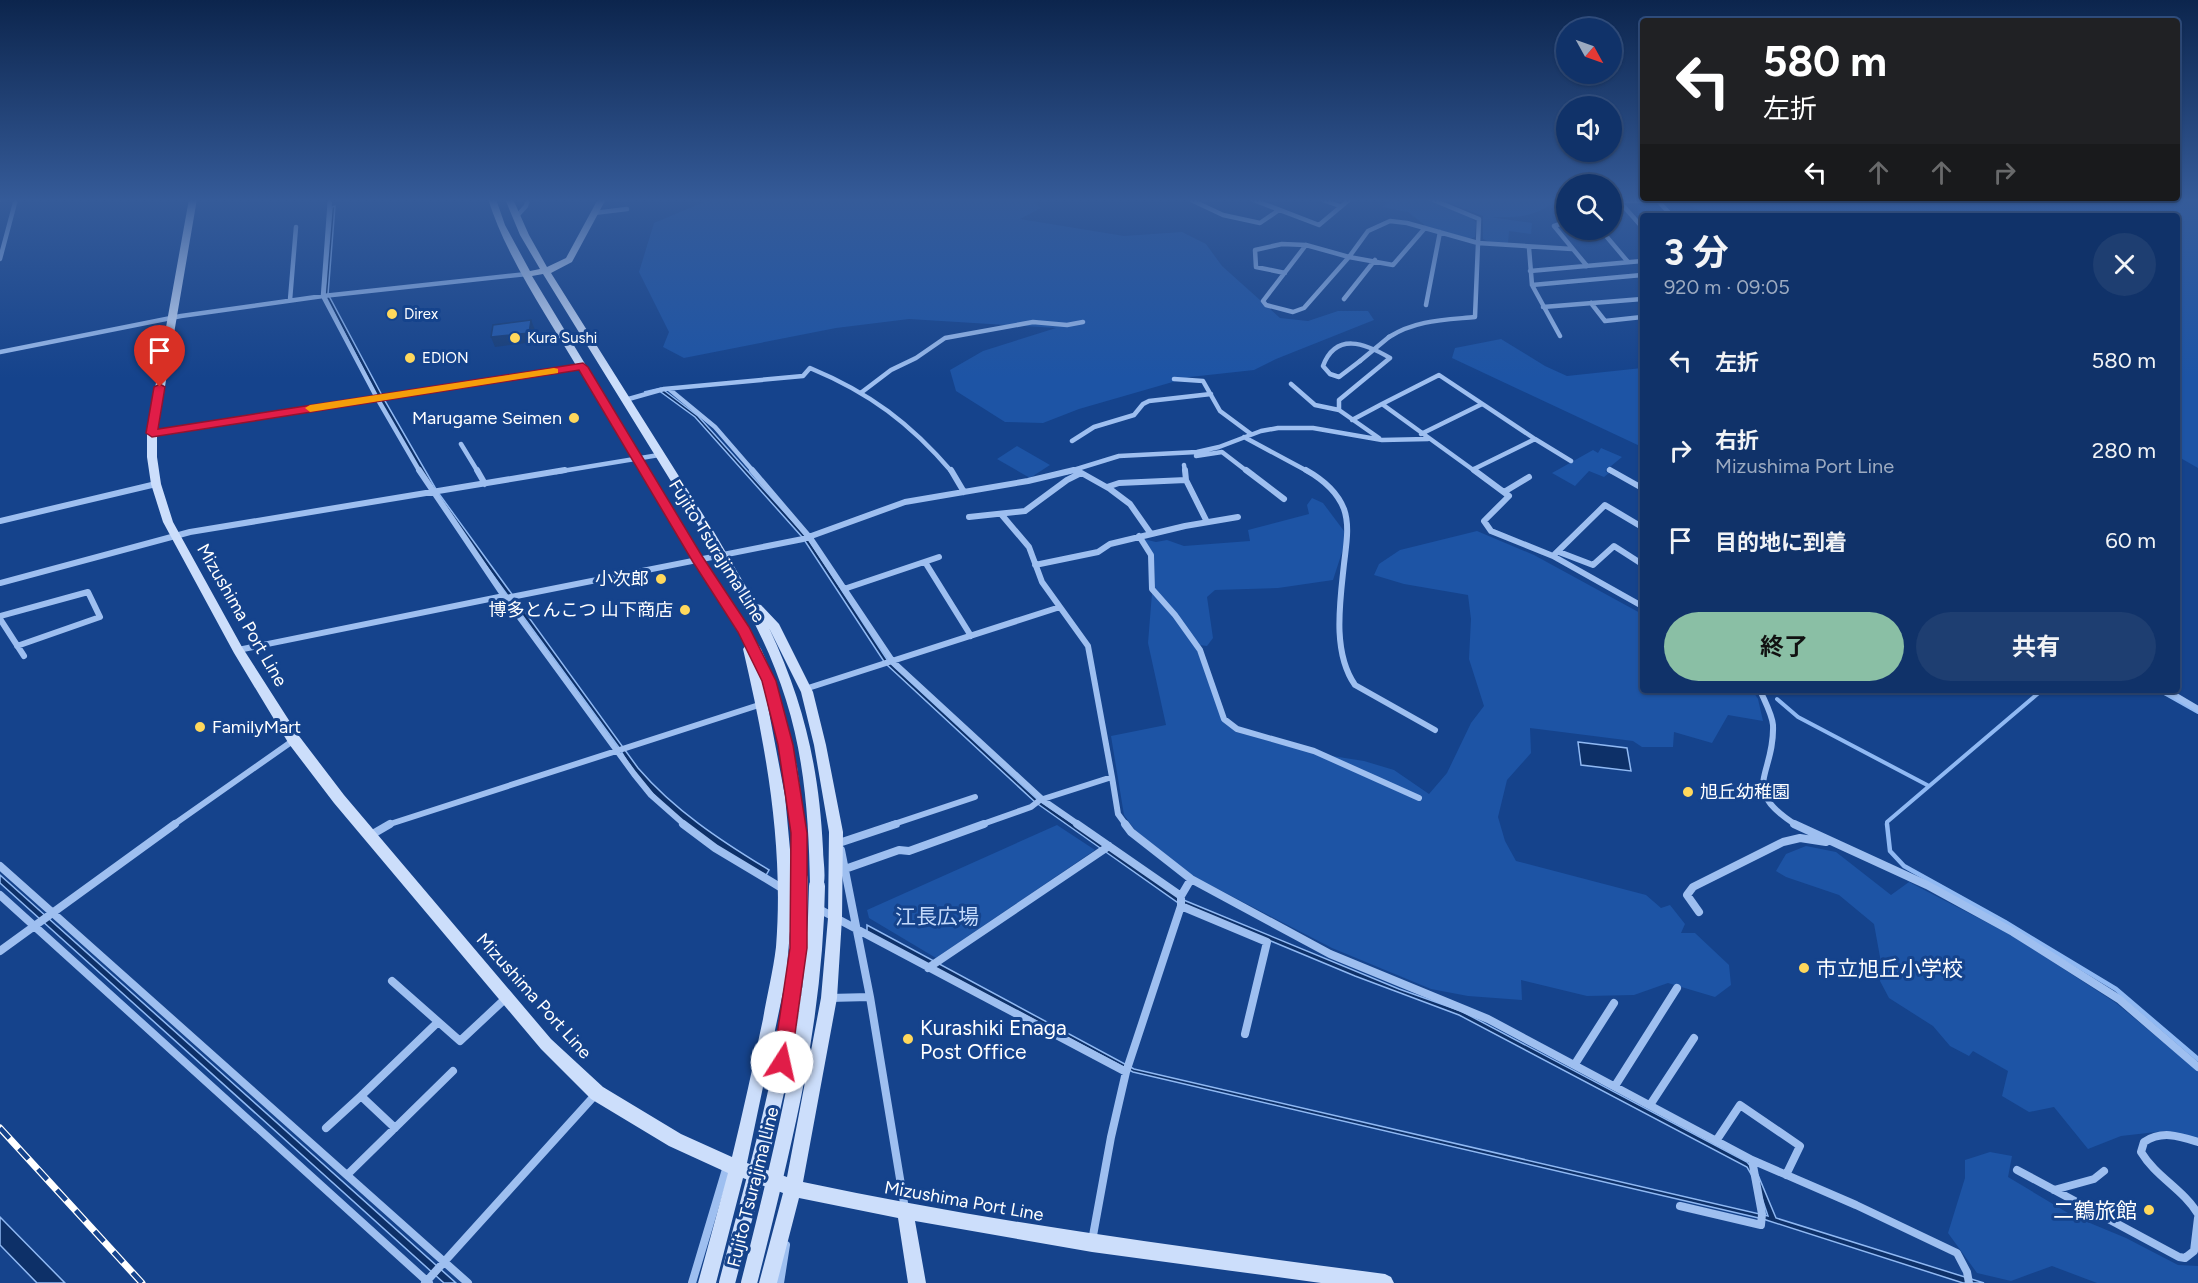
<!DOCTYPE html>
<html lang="ja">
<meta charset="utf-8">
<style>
:root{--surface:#103269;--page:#1e3e71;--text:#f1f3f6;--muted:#9caac0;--line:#304d7d;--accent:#8abfa5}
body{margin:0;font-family:Figtree,"Noto Sans JP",sans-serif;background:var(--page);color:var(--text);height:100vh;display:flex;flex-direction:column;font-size:22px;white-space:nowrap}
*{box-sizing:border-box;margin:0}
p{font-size:20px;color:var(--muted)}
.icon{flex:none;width:33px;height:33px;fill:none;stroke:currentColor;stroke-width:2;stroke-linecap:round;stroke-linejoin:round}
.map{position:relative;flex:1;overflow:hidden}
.side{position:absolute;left:1640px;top:213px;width:540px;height:480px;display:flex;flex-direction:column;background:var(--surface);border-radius:6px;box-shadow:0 2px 4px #0004,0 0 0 2px var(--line)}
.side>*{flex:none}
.guide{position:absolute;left:1640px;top:18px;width:540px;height:183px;border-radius:6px;box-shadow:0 2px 4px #0004,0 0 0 2px var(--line);background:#202124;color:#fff;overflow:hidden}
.needle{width:39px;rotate:130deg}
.controls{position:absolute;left:1556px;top:18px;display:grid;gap:12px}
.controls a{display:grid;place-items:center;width:66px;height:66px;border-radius:50%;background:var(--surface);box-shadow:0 2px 4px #0004,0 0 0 2px var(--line);font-size:30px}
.pin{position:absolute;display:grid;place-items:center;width:51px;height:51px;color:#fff;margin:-62px -26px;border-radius:50% 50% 50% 0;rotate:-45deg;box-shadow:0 0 6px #0007}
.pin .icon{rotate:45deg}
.me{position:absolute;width:66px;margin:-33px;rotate:10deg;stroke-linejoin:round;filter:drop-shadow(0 0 4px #0008)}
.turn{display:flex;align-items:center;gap:21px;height:126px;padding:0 24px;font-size:27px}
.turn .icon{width:78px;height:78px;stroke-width:2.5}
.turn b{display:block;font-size:42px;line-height:51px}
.lanes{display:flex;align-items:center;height:57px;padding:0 24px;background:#0003;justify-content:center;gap:30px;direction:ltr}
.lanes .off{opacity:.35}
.round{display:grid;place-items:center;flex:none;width:63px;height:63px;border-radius:32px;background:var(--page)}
.headline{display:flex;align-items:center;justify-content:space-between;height:102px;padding:0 24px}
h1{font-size:36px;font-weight:700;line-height:45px}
.button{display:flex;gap:12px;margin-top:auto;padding:12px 24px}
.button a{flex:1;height:69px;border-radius:36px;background:var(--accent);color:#111;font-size:24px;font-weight:700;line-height:69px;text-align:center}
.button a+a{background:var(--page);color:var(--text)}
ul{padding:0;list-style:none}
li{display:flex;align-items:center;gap:18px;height:90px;padding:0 24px}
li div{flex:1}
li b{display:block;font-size:22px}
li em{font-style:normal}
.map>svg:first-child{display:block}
.green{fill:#1d54a5}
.water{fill:#0d3068;stroke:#90b9f3;stroke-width:1.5}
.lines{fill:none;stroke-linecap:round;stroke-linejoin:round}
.stream-far1{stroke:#90b9f3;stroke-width:4}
.stream{stroke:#90b9f3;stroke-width:4.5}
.street-far2{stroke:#9ebff0;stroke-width:4.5}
.street-far1{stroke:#9ebff0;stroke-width:6}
.street{stroke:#9ebff0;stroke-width:8}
.secondary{fill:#ccdefb;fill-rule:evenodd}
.rail-casing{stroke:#fff;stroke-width:7}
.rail{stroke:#15438c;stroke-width:4.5;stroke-dasharray:14;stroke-linecap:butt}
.street-bridge{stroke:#9ebff0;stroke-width:4.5}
.secondary-bridge{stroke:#ccdefb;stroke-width:16}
.shaded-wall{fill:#183e78}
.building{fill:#2359ab;stroke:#183e78;stroke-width:1.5}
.route{fill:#e11d48;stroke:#92132f;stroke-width:1.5}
.slow{fill:#f59e0b}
.poi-dot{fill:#ffd85c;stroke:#15438c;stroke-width:2}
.labels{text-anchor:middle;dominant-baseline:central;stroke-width:6;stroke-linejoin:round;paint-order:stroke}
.far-poi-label{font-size:15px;fill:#fff;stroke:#15438c;text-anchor:start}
.poi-label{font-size:18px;fill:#fff;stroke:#15438c;text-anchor:end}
.street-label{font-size:18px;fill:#fff;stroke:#15438c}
.near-park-label{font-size:21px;fill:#c4dafb;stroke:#15438c}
.near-poi-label{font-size:21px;fill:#fff;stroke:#15438c;text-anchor:start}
</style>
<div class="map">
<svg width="2198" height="1283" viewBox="0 0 2198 1283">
<rect width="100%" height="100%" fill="#15438c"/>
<!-- green -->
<path class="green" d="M711 199H1032L1041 208 1020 219 1124 236 1182 232 1206 244 1222 266 1280 318 1308 321 1338 311H1368L1374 320 1276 359 1254 370 1190 377 1079 409 1043 423 1005 422 956 391 950 370 983 351 1056 328 909 319 836 328 684 358 663 347 669 332 639 272 654 223Z
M1385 199 1399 202C1417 189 1454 210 1472 218L1476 223 1475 237 1470 239 1426 226 1408 212 1382 207 1390 201Z
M1438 199H1560C1534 217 1521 218 1490 217L1532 223 1531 234 1509 231 1508 243 1489 242 1483 239V216Z
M1679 199H2198V468L2177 456 2176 216H1709Z
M1501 339 1545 366 1567 376 1642 368V447L1452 358 1455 348Z
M1017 446 1050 465 1030 478 997 459Z
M1601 448 1622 457 1605 471 1609 473 1604 477 1589 471 1575 486 1552 473 1593 450 1598 453Z
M1312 498 1323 503 1344 531V546L1333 580 1278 588 1215 590 1207 597 1213 638 1207 646 1200 645 1155 589 1154 555 1143 539 1156 542 1167 540 1184 546 1250 541 1248 530 1309 514 1307 505Z
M1477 531 1534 555 1642 614V690H1752L1758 699 1763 721 1728 715 1712 743 1674 732 1673 747H1642L1633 741 1530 728 1531 753 1507 780 1498 817 1505 841 1516 861 1646 895 1661 908 1670 905 1685 924 1681 933H1695L1729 965 1731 985 1715 997 1668 983 1634 995 1587 996 1521 980 1522 1000 1468 996 1431 989 1332 948 1189 874 1135 830 1124 815 1111 736 1166 725 1148 643 1152 593 1173 616 1198 652 1222 720 1236 732 1313 753 1364 761 1394 770 1429 794 1447 773 1471 723 1484 706 1469 659 1471 619 1468 595 1404 584 1374 575 1379 564 1400 550Z
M1057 825 1095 850 936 958 869 918 867 910Z
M1806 846 1836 852 1891 895 1909 882 2011 935 2116 1003 2198 1071V1139L2165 1131 2121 1136 2088 1149 2054 1107 2029 1112 2002 1096 2008 1071 1973 1051 1969 1056 1950 1046 1933 1026 1889 998 1880 981 1882 968 1874 924 1839 895 1786 877 1776 871 1786 854Z
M1990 1152 2012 1156 2008 1177 2073 1216 2126 1238 2178 1265 2198 1266V1283H2097L2052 1266 2011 1281 1977 1273 1948 1233 1965 1178V1160Z"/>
<!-- water -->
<path class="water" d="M335 206 328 294 385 401 437 491 638 768C674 810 721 841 769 870L765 877C713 845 649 805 620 749L433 493 379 400 325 295 332 207Z
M661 388 698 416 807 537 888 661 1038 800 1186 901 1399 989 1461 1011 1747 1162 1758 1175 1776 1218 1984 1283H1963L1763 1219 1133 1072 867 932V925L1134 1069 1768 1216 1758 1186 1747 1167 1459 1015 1355 976 1177 902 1103 850 1035 802 885 663 803 538 695 417 658 390 644 392Z
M1578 742 1627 748 1631 771 1581 765Z
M0 875 456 1283H444L0 883Z
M0 1217 65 1283H37L0 1245Z"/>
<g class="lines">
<!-- stream-far1 -->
<path class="stream-far1" d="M2159 690 2198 712
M1777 699 1798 717 1929 786
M1887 825V822L2042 690"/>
<!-- stream -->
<path class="stream" d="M1887 824 1890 851 1904 866 2005 922 2116 989 2198 1059"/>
<!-- street-far2 -->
<path class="street-far2" d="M330 199 323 296 377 398 420 472
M1189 199 1223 215 1260 223 1279 210
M1251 199 1319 225 1350 199
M1320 199 1340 206
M1619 201 1642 227
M1611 204 1619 201H1658L1672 216
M594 213 627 209
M516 217 526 206 528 199
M1566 222 1554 226 1587 266
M1601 230 1628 262
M1306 245 1263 301 1266 305 1293 312 1304 308 1349 257 1368 231 1390 221 1407 223 1478 243 1572 249
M1529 248 1532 285 1560 336
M0 259 16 199
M1530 271 1642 261
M1285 273 1256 267 1255 250 1282 244 1306 245 1349 257 1393 265 1425 228
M1532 285 1642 275
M1344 299 1375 260
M290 300 296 227
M1591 303 1605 321 1642 317
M1426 305 1440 232
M1543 307 1642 299
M1389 337C1416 320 1444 320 1475 317L1479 219 1431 199
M0 352 181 316 323 296 527 274
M1360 361 1339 377 1330 374 1323 366C1336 332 1365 343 1390 358L1339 400V410L1379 438
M1174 379 1203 381 1220 411 1251 434
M1291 384 1315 405 1339 410
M669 389 715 427 754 472
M862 392 891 370 916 358 945 338 1033 322 1067 325 1083 322
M625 400 664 389 803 376 810 368C870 393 910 423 952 472
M1352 420 1382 404
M152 433 583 367
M1421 434 1482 404
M1244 437 1309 472
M1535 439 1571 461
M1072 441 1094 427 1134 415 1143 404 1149 401 1211 394
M461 444 478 472
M1196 456 1222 452 1248 472
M1184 465 1185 472
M1474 469 1535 439 1439 375 1382 404 1476 472
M1609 470 1613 472
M556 472 659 455
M1067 472 1119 456 1197 452 1219 447 1261 431 1278 428H1313L1382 440 1428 439"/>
<!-- street-far1 -->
<path class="street-far1" d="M419 470 504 596 634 774 651 795 685 825
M477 470 485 484
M752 470 810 538 893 662 1043 800 1079 825
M951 470 964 492
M1185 470 1186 480 1207 522
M1246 470 1284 499
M1306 470C1322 479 1337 491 1344 509 1350 526 1346 546 1344 564 1340 602 1332 652 1355 685L1435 730
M1474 470 1509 496 1484 521 1491 531 1553 556 1642 606
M1610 470 1642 488
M1078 471 1110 489 1130 504 1151 534
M1107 487 1119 483 1186 480
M1504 492 1529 477
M969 517 1025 511 1067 480 1081 473
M0 521 156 484
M1139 536 1151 555 1152 589 1175 615 1200 650 1224 719 1237 729 1314 751 1419 798
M1559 552 1593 565 1614 546 1642 564
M1553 556 1605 505 1642 527
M925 562 971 636
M1035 565 1098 552 1110 544 1185 526 1238 517
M0 583 190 532 565 470
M844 589 939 557
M506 598 803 539 905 502 1028 481 1074 470
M0 616 88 592 100 617 17 646
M0 619 24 656
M238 650 504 596
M805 689 1060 607
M1760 690C1764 700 1772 714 1773 725 1775 776 1738 788 1796 825
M2166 690 2198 709
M1112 777 1118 814 1126 825
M173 825 294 740
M387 825 762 704
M891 825 975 797
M980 825 1031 807 1040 800 1112 777 1088 646 1042 582 1029 547 1001 514"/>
<!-- street -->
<path class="street" d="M683 824 715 848 785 890
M1077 824 1181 896
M1125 824 1131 832 1191 879 1330 954 1488 1019 1752 1160 1856 1205 1957 1253 1967 1272 1969 1283
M1794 824 1927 885 2013 932 2119 999 2198 1067
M371 835 390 824
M839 843 896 824
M841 850 870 997 905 1209
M0 866 468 1283
M845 869 899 850 909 851 984 824
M0 895 429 1283
M1181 906 1267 942 1245 1034
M817 908 1126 1072
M1699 912 1687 895 1693 887 1783 842 1800 838 1826 842
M0 951 175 824
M928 968 1109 846
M392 981 460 1041 506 998
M829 998 870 997
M1575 1064 1614 1003
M1615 1086 1677 988
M361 1096 438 1022
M1650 1105 1694 1038
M326 1128 361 1096 395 1128
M1716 1141 1740 1105 1800 1146 1786 1175
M2198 1142C2179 1136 2162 1130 2144 1142L2141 1152C2156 1177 2183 1189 2198 1214
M2017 1170 2179 1257 2185 1258 2194 1251 2198 1218
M348 1174 453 1071
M2054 1190 2094 1179 2104 1171
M1680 1206 1761 1225 1762 1214 1752 1160
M1092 1241 1111 1137 1126 1072 1181 906V896L1191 879
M425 1283 596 1094
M692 1283 727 1166
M780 1283 786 1245"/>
<!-- secondary -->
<path class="secondary" d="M0 199H7L0 202Z
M189 199H197L157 433V457L161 484 173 522 242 647 299 736 344 795 551 1039 603 1087 681 1134 732 1157C743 1112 753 1066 763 1019 767 995 773 972 776 947 784 846 766 747 743 649L746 645C689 555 635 464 580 372 548 317 507 259 488 199H496L505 225 530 271 540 269 520 235 505 199H513L529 235 547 267 566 258 598 199H606L572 262 551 273 714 532 756 604 761 605 779 624 813 692 826 745 843 832 842 918 837 998 803 1182C995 1223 1190 1248 1385 1274L1391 1277 1394 1283H1321L1092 1252 915 1221 926 1283H908L898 1218 799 1198 777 1283H759L783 1193 743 1178 716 1283H698L728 1173 669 1146 591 1099 541 1049 334 803 289 744 234 653 163 522 151 484 147 457V433ZM543 274 719 559C745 603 771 650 786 700 805 760 809 823 810 886L812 890 817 892 822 890C827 879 823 861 823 849 819 768 804 702 769 628L801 692 814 745 829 832 828 918 821 998 787 1177 747 1163 786 978 792 908V871L785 796 764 686 783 767 792 833 793 879 795 883 800 885 805 883 807 879 806 833 797 767 775 681 761 649 701 556 532 276Z"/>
<!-- rail casing -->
<g class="rail-casing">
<path id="rail" d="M0 1128 142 1283"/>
</g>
<!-- rail -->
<use href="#rail" class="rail"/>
<!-- street-bridge -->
<path class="street-bridge" d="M1360 361 1389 337"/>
<!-- secondary-bridge -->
<path class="secondary-bridge" d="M727 1283C748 1202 772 1121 787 1038 796 986 799 933 800 879
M749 1283C783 1149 815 1025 817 886"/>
</g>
<!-- shaded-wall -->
<path class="shaded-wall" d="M531 320 535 330 533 342 495 347 491 337Z"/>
<!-- building -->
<path class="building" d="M531 320 529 333 491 337 493 325Z"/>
<!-- sky -->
<linearGradient id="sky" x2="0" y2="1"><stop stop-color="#0c254d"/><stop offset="0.53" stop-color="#355b99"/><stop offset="1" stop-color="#355b99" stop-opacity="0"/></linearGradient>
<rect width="2198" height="378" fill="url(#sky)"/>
<!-- route -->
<path class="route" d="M583 363 588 367 702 556 749 627 776 681 793 745 807 833V948L791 1062 789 1068 782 1071 776 1068 773 1062 790 948 791 833 778 745 762 681 738 632 693 562 579 370 152 437 146 433 154 387 160 384 165 387 158 429Z"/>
<!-- slow -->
<path class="slow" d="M554 368 558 369V373L310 412 305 408 310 405Z"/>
<!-- markers -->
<g class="poi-dot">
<circle cx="392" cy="314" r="6"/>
<circle cx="515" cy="338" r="6"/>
<circle cx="410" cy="358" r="6"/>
<circle cx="574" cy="418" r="6"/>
<circle cx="661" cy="579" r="6"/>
<circle cx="685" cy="610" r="6"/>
<circle cx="200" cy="727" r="6"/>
<circle cx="1688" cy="792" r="6"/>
<circle cx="1804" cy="968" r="6"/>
<circle cx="908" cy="1039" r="6"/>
<circle cx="2149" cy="1210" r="6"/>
</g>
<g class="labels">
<!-- far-poi labels -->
<g class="far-poi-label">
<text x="404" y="314">Direx</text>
<text x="527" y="338">Kura Sushi</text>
<text x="422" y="358">EDION</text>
</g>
<!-- poi labels -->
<g class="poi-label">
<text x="562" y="418">Marugame Seimen</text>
<text x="649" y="579">小次郎</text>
<text x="673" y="610">博多とんこつ 山下商店</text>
<text x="212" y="727" text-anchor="start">FamilyMart</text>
<text x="1700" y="792" text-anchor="start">旭丘幼稚園</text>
</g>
<!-- street labels -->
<g class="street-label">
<text transform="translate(717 551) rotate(58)">Fujito Tsurajima Line</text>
<text transform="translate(242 615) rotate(60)">Mizushima Port Line</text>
<text transform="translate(534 996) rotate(48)">Mizushima Port Line</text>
<text transform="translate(753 1187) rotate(-76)">Fujito Tsurajima Line</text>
<text transform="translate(964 1201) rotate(10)">Mizushima Port Line</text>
</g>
<!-- near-park labels -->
<g class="near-park-label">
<text x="937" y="916">江長広場</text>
</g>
<!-- near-poi labels -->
<g class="near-poi-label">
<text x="1816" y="968">市立旭丘小学校</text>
<text x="920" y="1027">Kurashiki Enaga<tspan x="920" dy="24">Post Office</tspan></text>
<text x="2137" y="1210" text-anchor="end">二鶴旅館</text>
</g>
</g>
</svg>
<div class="controls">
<a><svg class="needle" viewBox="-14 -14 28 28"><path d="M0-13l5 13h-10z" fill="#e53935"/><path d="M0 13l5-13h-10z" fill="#9caac0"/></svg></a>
<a><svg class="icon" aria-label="sound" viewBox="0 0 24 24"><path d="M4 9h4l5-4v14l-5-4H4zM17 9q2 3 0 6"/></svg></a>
<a><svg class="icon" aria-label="search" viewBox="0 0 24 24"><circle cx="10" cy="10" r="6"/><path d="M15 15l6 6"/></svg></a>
</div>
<div class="pin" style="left:160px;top:387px;background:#d93025"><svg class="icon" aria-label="arrive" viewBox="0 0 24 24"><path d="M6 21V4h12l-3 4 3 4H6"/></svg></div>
<svg class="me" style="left:782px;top:1062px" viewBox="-20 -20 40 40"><circle r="19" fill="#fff"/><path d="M0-13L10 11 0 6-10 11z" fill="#e11d48"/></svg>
<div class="guide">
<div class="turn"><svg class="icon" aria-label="left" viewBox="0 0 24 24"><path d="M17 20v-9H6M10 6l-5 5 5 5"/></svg><div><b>580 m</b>左折</div></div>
<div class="lanes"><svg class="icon" aria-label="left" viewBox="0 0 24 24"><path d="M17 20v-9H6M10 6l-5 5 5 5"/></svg><svg class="icon off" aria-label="ahead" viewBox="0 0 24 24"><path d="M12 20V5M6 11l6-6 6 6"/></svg><svg class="icon off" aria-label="ahead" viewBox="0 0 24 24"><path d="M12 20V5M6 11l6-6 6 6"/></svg><svg class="icon off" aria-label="right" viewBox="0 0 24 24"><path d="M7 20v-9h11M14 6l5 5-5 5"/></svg></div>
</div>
<section class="side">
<div class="headline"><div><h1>3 分</h1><p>920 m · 09:05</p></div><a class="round"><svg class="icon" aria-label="close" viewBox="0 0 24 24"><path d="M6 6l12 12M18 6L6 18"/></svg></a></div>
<ul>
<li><svg class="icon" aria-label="left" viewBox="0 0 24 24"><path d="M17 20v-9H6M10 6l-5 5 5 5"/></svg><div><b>左折</b></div><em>580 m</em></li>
<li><svg class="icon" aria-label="right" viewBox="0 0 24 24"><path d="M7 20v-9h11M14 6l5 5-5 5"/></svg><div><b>右折</b><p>Mizushima Port Line</p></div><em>280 m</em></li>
<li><svg class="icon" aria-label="arrive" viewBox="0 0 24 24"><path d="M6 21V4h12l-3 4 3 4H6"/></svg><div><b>目的地に到着</b></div><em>60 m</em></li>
</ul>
<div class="button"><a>終了</a><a>共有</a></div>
</section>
</div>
